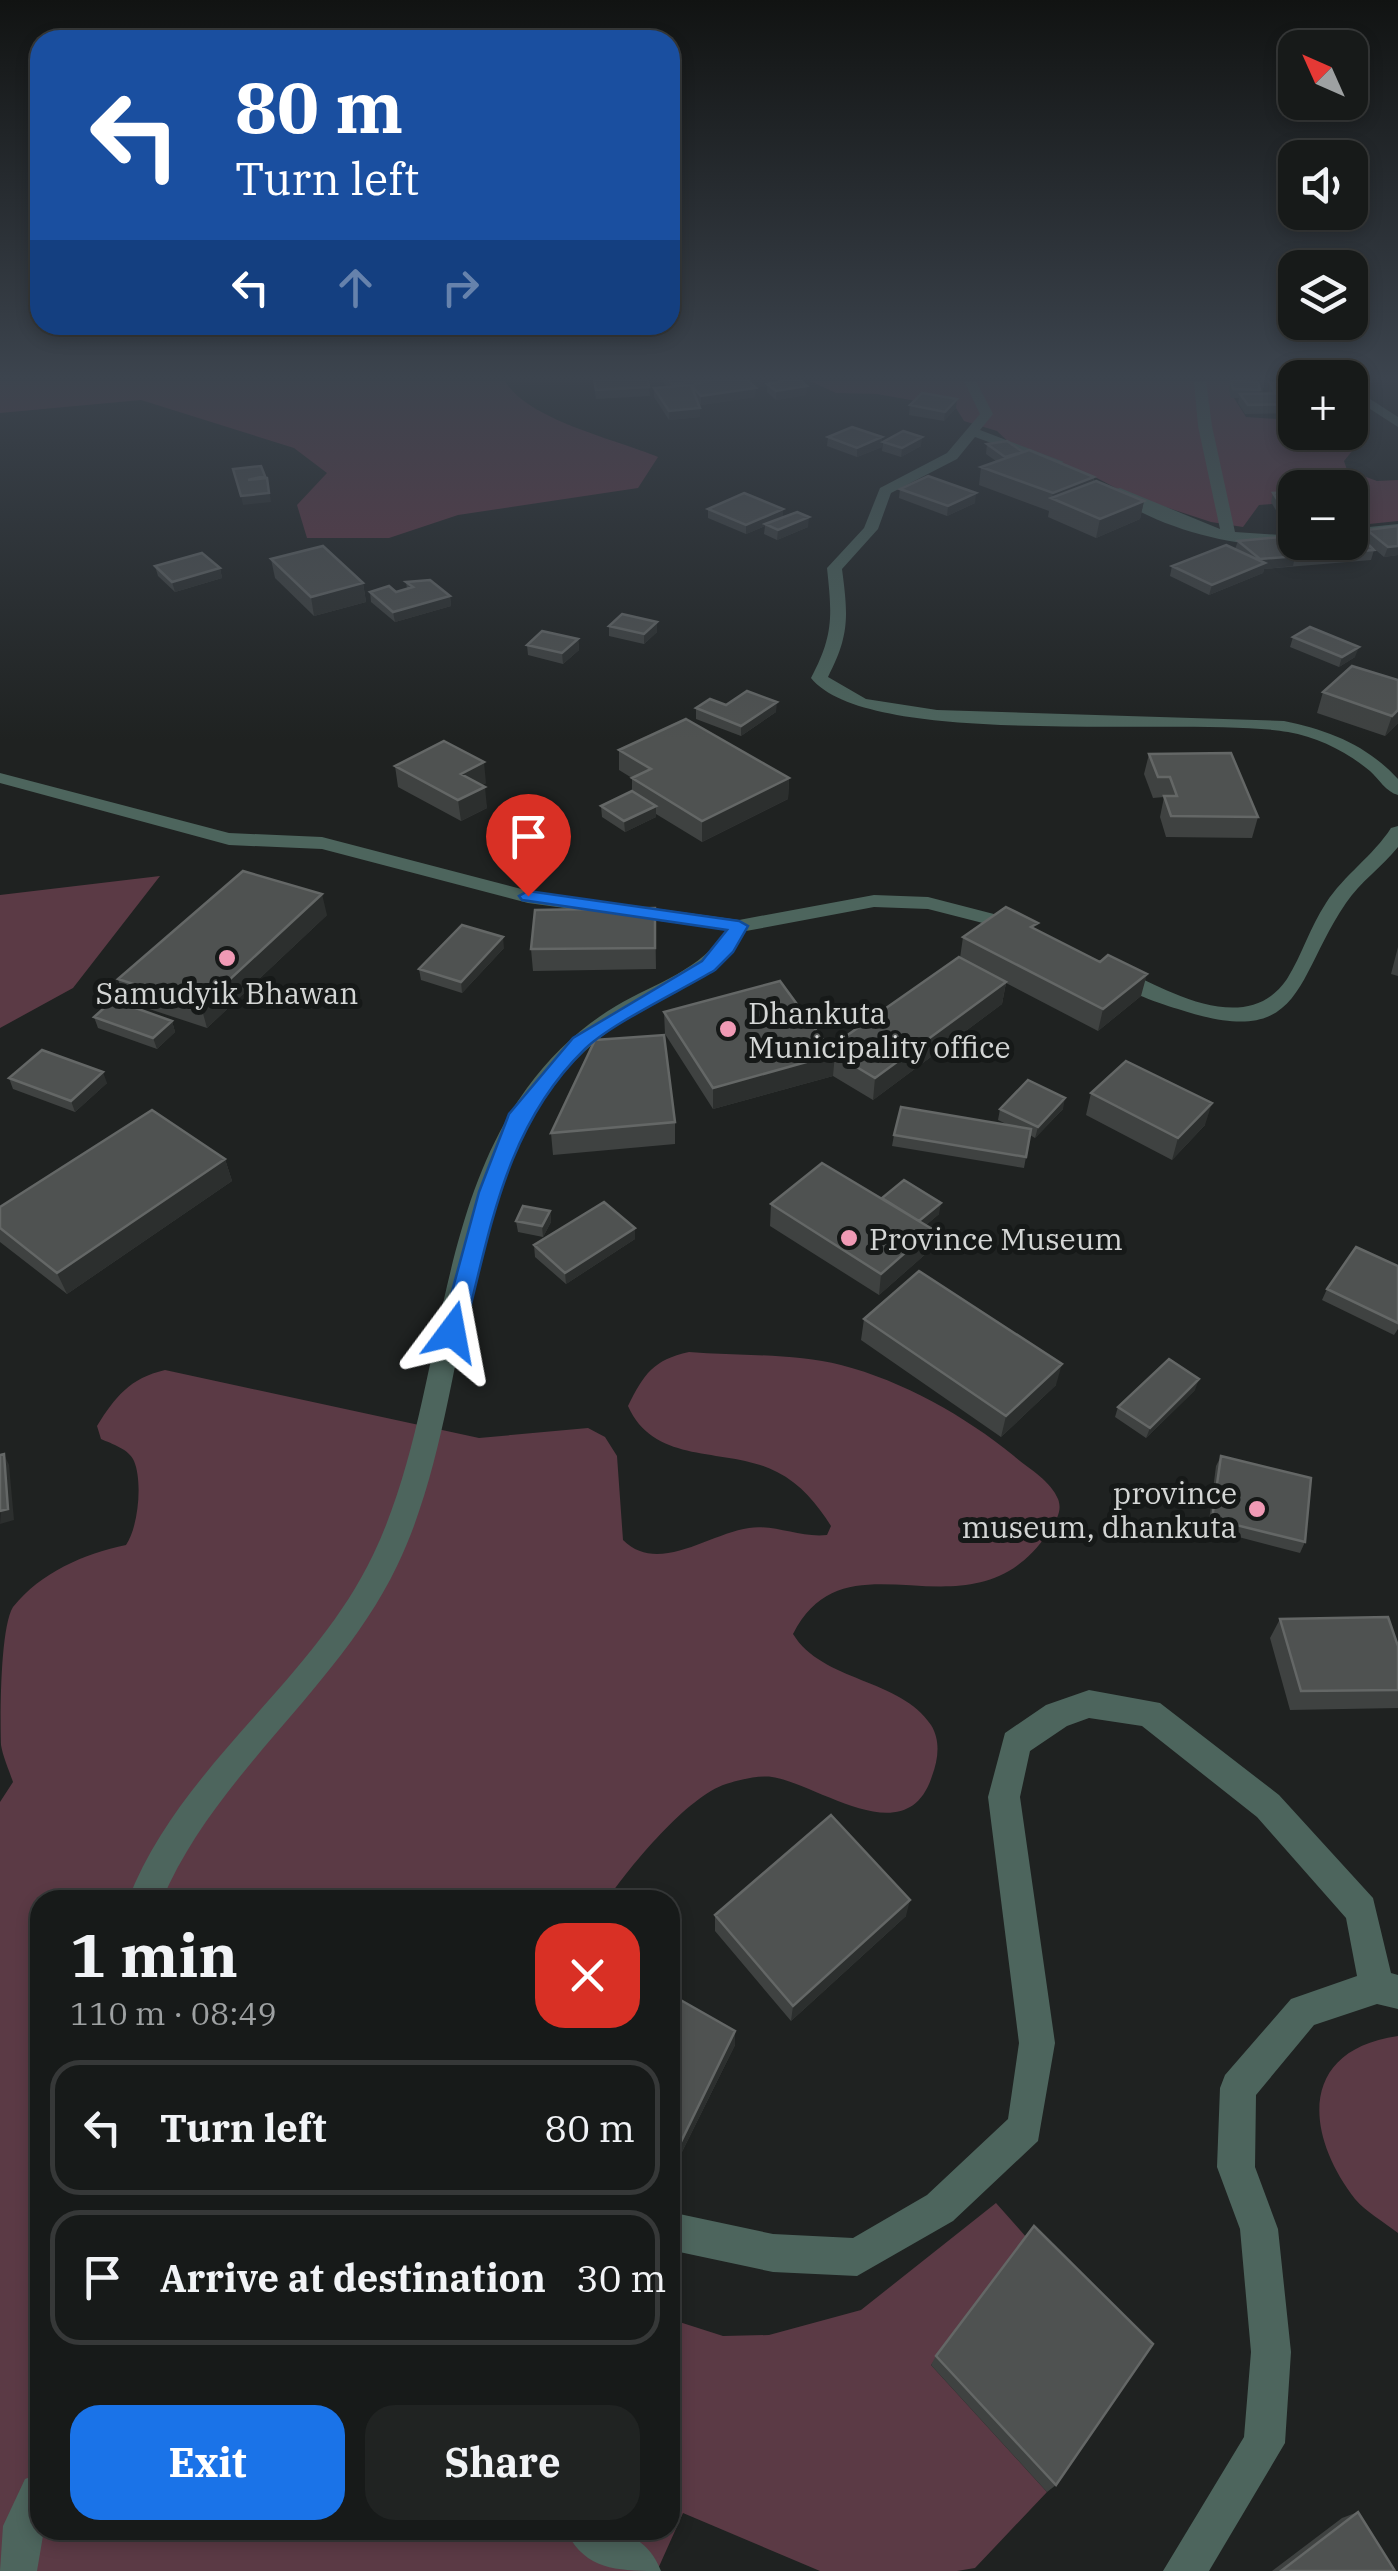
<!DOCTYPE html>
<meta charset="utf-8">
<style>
:root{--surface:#171a19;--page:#202322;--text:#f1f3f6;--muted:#9ea1a2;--line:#363838;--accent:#1a73e8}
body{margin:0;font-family:"IBM Plex Serif",serif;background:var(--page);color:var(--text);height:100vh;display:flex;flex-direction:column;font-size:38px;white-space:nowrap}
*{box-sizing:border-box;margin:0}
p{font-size:32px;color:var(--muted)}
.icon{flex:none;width:55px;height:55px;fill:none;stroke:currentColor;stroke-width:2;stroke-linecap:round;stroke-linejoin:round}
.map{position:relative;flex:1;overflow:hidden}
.details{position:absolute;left:30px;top:1890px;width:650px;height:650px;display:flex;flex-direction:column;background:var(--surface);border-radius:30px;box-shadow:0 5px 15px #0003,0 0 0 2px var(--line)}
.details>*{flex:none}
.guide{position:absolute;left:30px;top:30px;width:650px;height:305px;border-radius:30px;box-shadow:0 5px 15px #0003,0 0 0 2px var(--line);background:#1a4fa0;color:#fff;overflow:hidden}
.needle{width:65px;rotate:315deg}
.controls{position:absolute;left:1278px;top:30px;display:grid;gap:20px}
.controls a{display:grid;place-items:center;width:90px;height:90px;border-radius:20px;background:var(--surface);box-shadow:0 5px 15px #0003,0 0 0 2px var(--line);font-size:50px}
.pin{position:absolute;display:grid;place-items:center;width:85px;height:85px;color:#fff;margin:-102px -42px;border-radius:50% 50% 50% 0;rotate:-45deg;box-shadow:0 0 10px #0007}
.pin .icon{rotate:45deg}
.me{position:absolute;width:110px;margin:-55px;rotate:13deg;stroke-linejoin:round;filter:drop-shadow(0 0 8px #0008)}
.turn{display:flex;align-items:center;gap:35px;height:210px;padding:0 40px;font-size:45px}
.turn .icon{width:130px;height:130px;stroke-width:2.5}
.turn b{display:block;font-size:70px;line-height:85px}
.lanes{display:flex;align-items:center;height:95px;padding:0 40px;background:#0003;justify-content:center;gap:50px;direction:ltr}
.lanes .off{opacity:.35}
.round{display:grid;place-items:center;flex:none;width:105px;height:105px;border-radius:30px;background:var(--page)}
.overview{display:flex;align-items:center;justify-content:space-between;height:170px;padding:0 40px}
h1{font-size:60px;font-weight:800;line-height:75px}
.cta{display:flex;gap:20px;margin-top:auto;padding:20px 40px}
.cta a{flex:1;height:115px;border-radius:30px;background:var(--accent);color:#fff;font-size:40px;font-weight:800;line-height:115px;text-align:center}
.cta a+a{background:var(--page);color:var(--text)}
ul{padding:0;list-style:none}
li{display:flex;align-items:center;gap:30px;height:135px;margin:0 20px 15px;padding:0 20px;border:5px solid var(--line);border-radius:30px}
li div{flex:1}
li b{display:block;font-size:38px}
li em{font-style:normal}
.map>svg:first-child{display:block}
.green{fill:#5b3a45}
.forest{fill:#653645}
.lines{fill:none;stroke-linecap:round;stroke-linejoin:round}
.minor{fill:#4d655d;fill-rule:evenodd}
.wall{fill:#3f4241}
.shaded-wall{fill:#2c2f2e}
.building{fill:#4f5251;stroke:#646766;stroke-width:2.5}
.route{fill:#1a73e8;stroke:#114b97;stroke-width:2.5}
.poi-dot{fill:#f09ab5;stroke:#161918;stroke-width:4}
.labels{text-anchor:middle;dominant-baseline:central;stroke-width:10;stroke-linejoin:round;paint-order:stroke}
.poi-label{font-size:30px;fill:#d4d6d5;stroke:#161918;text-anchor:start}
</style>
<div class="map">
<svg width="1398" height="2571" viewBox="0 0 1398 2571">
<rect width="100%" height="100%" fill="#1f2221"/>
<!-- green -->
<path class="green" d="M160 876 73 988 0 1028V895Z
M689 1352C737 1356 794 1353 841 1365 903 1381 965 1416 1014 1456 1028 1468 1051 1481 1058 1499 1063 1512 1055 1522 1048 1533 971 1647 848 1525 793 1634 822 1682 900 1678 931 1725 941 1741 938 1760 932 1776 907 1855 817 1783 772 1777 760 1775 738 1780 726 1784 688 1796 630 1866 607 1900H40V2530H670V2319L723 2336 769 2335 861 2310 996 2203 1027 2238 931 2365 1047 2492 975 2568 957 2571H820L683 2513 657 2571H0V1802L13 1782C9 1770 3 1757 1 1745 0 1718 0 1628 13 1607 41 1572 84 1554 126 1545 138 1528 143 1482 134 1461 129 1449 112 1444 101 1439L97 1426C115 1397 130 1378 165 1370L479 1438 588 1428 605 1437 617 1456 623 1540C658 1575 708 1534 749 1528 774 1524 800 1538 827 1535L831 1526C817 1504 801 1484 777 1472 728 1446 655 1467 628 1406 644 1374 653 1360 689 1352Z
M1398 2036V2233C1384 2222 1366 2212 1355 2199 1304 2133 1299 2050 1398 2036Z"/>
<!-- forest -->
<path class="forest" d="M0 381H505C528 420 615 439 658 457L638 488 458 515 389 538H307L297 505 327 473 294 448 141 400 0 413Z
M810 381H1239L1229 390 1246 417 1278 419 1295 432 1357 430V445L1344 461 1347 470 1377 481 1398 480V521L1350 526V488H1295V502L1259 505 1243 527 1211 522 1129 495 1095 477 1065 473 1017 450 997 431 964 421 956 408 877 394 836 393Z"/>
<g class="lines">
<!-- minor -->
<path class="minor" d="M964 381H976L993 414 980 430 1064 462 1052 465 975 437 957 459 891 493 878 529 842 569C848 615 850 635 828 677L866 699 937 710 1284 721C1328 730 1367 745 1398 779V795C1386 792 1379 779 1370 771 1347 752 1318 737 1288 732 1189 715 870 751 811 678 834 635 832 615 827 568L864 528 880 488 947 453 980 414Z
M1194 381H1206L1212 426 1235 532 1295 536V542L1300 543C1246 553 1151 527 1108 491L1120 488 1220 529 1198 426Z
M1350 386 1398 417V427L1350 396Z
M1398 524V532L1350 537V529Z
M0 773 229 833 322 837 529 891 739 920 874 895 928 897 1025 922 1028 926 1018 932 928 909 874 907 746 931C720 976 676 989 633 1015 599 1035 568 1064 545 1097 454 1228 467 1421 397 1566 338 1689 216 1773 162 1900H128C180 1765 312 1683 373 1555 443 1409 431 1220 527 1088 551 1055 581 1027 616 1006 655 983 702 970 726 930L528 903 322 849 229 845 0 783Z
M1398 826V847C1382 867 1360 882 1346 903 1293 981 1304 1051 1178 1009 1155 1002 1119 990 1103 972L1113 966 1120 968C1168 991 1247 1038 1287 979 1302 955 1310 927 1326 903 1344 875 1373 856 1391 828Z
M1089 1690 1160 1703 1279 1795 1373 1898 1391 1973 1398 1975V2009L1377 2004 1314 2025 1256 2095 1255 2167 1278 2229 1291 2352 1285 2443 1209 2571H1163L1244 2437 1251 2352 1240 2229 1217 2167 1220 2088 1225 2075 1291 1999 1357 1976 1346 1918 1257 1817 1142 1726 1089 1718 1067 1726 1030 1751 1020 1797 1055 2043 1038 2141 953 2221 857 2276 773 2272 670 2250V2212L773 2234 853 2238 927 2195 1008 2119 1019 2043 988 1797 1005 1733 1046 1705Z
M40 2473V2530H44L37 2571H0L3 2526 25 2479Z
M566 2530C607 2530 643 2526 661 2571 620 2571 584 2571 566 2530Z"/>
</g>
<!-- wall -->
<path class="wall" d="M593 380 649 387 650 396 596 399Z
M662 380H773V383L807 386 806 395 776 400 767 392V386L755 388V397L701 405 697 400 700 417 669 420 654 397V388L667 387Z
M1273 380H1295V383L1283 384H1295V413L1245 414 1238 403 1239 398H1231L1229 390 1231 381 1260 390 1259 394H1268L1270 383 1276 384Z
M910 405 956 408 944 421 909 415Z
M1350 412H1362L1357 430H1350Z
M828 437 882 447 857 457 827 446Z
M883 442 921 446 901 457 882 451Z
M987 444 1023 452 1094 477V482L1144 501 1140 519 1096 538 1048 517 1049 511 979 485 981 467 996 461 986 454Z
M900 489 975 503 947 516 899 498Z
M1295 492V525H1285L1271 502 1273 493Z
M708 509 783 517 808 527 777 540 764 534 765 526 746 534 708 518Z
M1398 526V555L1384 557 1364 540 1374 550 1371 560 1264 569 1263 573 1209 595 1170 576 1172 566 1235 549 1238 541 1284 540 1285 537 1364 539 1367 530Z
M271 559 363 583 366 602 314 616 275 578Z
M155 566 220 568 222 578 175 592 158 576Z
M406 582 450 596 451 606 395 622 371 602 370 592H396L407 589Z
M657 622V632L644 644 609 636V626Z
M1293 637 1355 657 1339 667 1290 647Z
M578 639 579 650 563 664 528 655 527 645Z
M1398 680V723L1385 736 1317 713 1323 692Z
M726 705 776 712 741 736 696 719V708Z
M619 750 789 778 788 799 702 842 656 814V817L625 832 602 817 601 806 632 791V778L619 770Z
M1149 754 1258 817 1252 838 1166 837 1160 817 1164 797 1153 798 1144 774Z
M395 766 486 783 482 785 487 808 461 821 398 787Z
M655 908 656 969 533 971 531 949Z
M327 915 207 1028 125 1001 118 979Z
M1036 930 1141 996 1098 1031 1006 983 1002 1004 873 1100 833 1076 713 1109 665 1034 664 1012 829 1048 960 958 963 937Z
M1398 947V976L1391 974Z
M504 948 462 993 421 980 419 969Z
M94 1017 172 1021 175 1032 157 1049 98 1028Z
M9 1078 107 1083 75 1112 13 1089Z
M1091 1093 1205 1125 1172 1160 1086 1115Z
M1000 1109H1063L1035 1138 1030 1135 1024 1168 892 1146 894 1135 1008 1125 998 1120Z
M675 1122V1144L553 1155 551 1133Z
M225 1159 232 1181 67 1294 0 1242V1207Z
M882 1198 939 1214 926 1225 929 1251 879 1295 770 1226 771 1204Z
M550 1211 551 1222 543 1237 518 1232 516 1221Z
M635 1239 566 1284 535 1257 534 1245Z
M1398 1266V1329L1394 1335 1322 1300 1327 1289Z
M864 1319 1056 1385 1001 1437 861 1340Z
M1195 1390 1146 1438 1115 1417 1118 1407Z
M1221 1456 1305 1542 1300 1553 1208 1529 1216 1466Z
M1280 1619 1398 1646V1708L1290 1710 1270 1638Z
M715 1915 906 1916 791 2021 715 1931Z
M670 1994 735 2045 677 2162 670 2158Z
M936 2356 1056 2485 1047 2492 931 2365Z
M1358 2512 1395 2571H1272L1342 2518Z"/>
<!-- shaded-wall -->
<path class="shaded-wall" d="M751 380H773V385L767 384V386L751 389Z
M1278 380H1295V383L1277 384Z
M807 386 806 395 776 400V391Z
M756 388 755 397 701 405V396Z
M957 399 956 408 944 421 945 412Z
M700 408V417L669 420V411Z
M882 437V447L857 457V448Z
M922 437 921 446 901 457 902 448Z
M1094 477 1091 496 1052 498 1053 493Z
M267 478 271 502 243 505 241 496Z
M976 493 975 503 947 516 948 506Z
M1144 501 1140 519 1096 538 1100 519Z
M783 509V518L765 524V526L746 534V525Z
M809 517 808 527 777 540 778 530Z
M1398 546V555L1384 557 1388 547Z
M1295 556 1293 566 1264 569 1263 573 1209 595 1212 585 1260 559Z
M220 568 222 578 175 592 172 582Z
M363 583 366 602 314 616 311 597Z
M450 596 451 606 395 622 393 612Z
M657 622V632L644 644V634Z
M578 639 579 650 563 664 562 653Z
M1359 647 1355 657 1339 667 1342 657Z
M777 702 776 712 741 736V726Z
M1398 710V723L1385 736 1392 716Z
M484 762 486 783 464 795 461 774Z
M789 778 788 799 702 842V821Z
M485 787 487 808 461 821 458 800Z
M656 806V817L625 832 624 821Z
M322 894 327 915 207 1028 201 1006Z
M503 937 504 948 462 993 461 982Z
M1147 974 1141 996 1098 1031 1103 1009Z
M1006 982 1002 1004 873 1100 875 1078Z
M172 1021 175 1032 157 1049 153 1038Z
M835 1054 833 1076 713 1109V1088Z
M103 1072 107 1083 75 1112 71 1101Z
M1065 1098 1063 1109 1035 1138 1038 1127Z
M1212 1103 1205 1125 1172 1160 1178 1138Z
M225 1159 232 1181 67 1294 57 1273Z
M941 1203 939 1214 912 1237 914 1226Z
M550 1211 551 1222 543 1237 542 1226Z
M635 1228V1239L566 1284 565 1273Z
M932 1229 929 1251 879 1295 881 1274Z
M1062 1364 1056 1385 1001 1437 1006 1416Z
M1199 1379 1195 1390 1146 1438 1150 1428Z
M4 1454 9 1465 14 1520 0 1524Z
M910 1900 906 1916 791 2021 793 2006Z
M735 2031V2045L677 2162V2150Z"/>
<!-- building -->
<path class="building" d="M594 380H648L649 387 596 390Z
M669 380H706L672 384Z
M713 380H747L756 388 701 396 691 385Z
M787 380H800L807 386 776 391 767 384Z
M1231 381 1258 382 1260 390 1233 389Z
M1270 383 1295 384V391H1274Z
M691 385 700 408 669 411 654 388Z
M922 393 957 399 945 412 910 405Z
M1293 393 1295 397V404L1248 405 1240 394Z
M1350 393 1362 412H1350Z
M852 427 882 437 857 448 828 437Z
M903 431 922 437 902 448 883 442Z
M1007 441 1023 452 1005 457 987 444Z
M1029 450 1094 477 1053 493 981 467Z
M261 466 265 476 248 480 267 478 269 493 241 496 233 469Z
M928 476 976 493 948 506 900 489Z
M1096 481 1144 501 1100 519 1051 498Z
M1295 492V515H1287L1273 493Z
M744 493 783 509 746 525 708 509Z
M797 512 809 517 778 530 765 524Z
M1398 526V546L1388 547 1367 530Z
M1350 532H1356L1374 550 1260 559 1238 541 1281 537 1298 554 1285 537H1295V542H1350Z
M1226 545 1265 563 1212 585 1172 566Z
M323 546 363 583 311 597 271 559Z
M202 553 220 568 172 582 155 566Z
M430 580 450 596 393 612 370 592 389 586 396 592 413 587 406 582Z
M622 614 657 622 644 634 609 626Z
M1310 627 1359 647 1342 657 1293 637Z
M542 631 578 639 562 653 527 645Z
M1352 666 1398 680V710L1392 716 1323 692Z
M747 691 777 702 741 726 696 708 710 699 726 705Z
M686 719 789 778 702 821 632 778 651 769 619 750Z
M444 741 484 762 461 774 485 787 458 800 395 766Z
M1231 753 1258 817 1171 816 1164 796H1177L1170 777H1158L1149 754Z
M632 791 656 806 624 821 601 806Z
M243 871 322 894 201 1006 118 979Z
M1006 907 1038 923 1031 927 1100 962 1108 955 1147 974 1103 1009 963 937Z
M655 908V948L531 949 535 910Z
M462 925 503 937 461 982 419 969Z
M959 957 1006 982 875 1078 835 1054 713 1088 664 1012 780 981 829 1048Z
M113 1000 172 1021 153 1038 94 1017Z
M664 1035 675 1122 551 1133 595 1040Z
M42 1050 103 1072 71 1101 9 1078Z
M1126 1061 1212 1103 1178 1138 1091 1093Z
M1028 1080 1065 1098 1038 1127 1000 1109Z
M901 1107 1031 1129 1026 1157 894 1135Z
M152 1110 225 1159 57 1273 0 1228V1207Z
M822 1163 932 1229 881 1274 771 1204Z
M904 1180 941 1203 919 1221 882 1198Z
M604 1202 635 1228 565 1273 534 1245Z
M523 1206 550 1211 542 1226 516 1221Z
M1356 1247 1398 1266V1323L1327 1289Z
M919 1271 1062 1364 1006 1416 864 1319Z
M1169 1359 1199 1379 1150 1428 1118 1407Z
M4 1454 8 1509 0 1511V1455Z
M1221 1456 1311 1478 1305 1542 1212 1519Z
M1388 1617 1398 1646V1690L1301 1691 1280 1619Z
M831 1815 910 1900 793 2006 715 1915Z
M670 1994 735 2031 677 2150 670 2146Z
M1034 2226 1153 2344 1056 2485 936 2356Z
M1358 2512 1395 2571H1281Z"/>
<!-- sky -->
<linearGradient id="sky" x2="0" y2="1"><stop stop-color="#111312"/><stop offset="0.51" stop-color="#3c444e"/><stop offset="1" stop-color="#3c444e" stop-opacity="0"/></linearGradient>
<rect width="1398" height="740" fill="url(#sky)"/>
<!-- route -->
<path class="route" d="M528 891 739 921 748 926 733 952 715 970C682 990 610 1024 585 1049 505 1127 491 1228 464 1332L452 1341 441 1332 479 1192 509 1114 573 1038 702 961 727 930 522 900 519 896Z"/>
<!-- markers -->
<g class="poi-dot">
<circle cx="227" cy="958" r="10"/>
<circle cx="728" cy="1029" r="10"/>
<circle cx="849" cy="1238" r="10"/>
<circle cx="1257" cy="1509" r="10"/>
</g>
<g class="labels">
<!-- poi labels -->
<g class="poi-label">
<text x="227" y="992" text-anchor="middle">Samudyik Bhawan</text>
<text x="748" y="1012">Dhankuta<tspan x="748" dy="34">Municipality office</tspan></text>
<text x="869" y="1238">Province Museum</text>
<text x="1237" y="1492" text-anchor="end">province<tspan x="1237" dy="34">museum, dhankuta</tspan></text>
</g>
</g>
</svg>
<div class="controls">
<a><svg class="needle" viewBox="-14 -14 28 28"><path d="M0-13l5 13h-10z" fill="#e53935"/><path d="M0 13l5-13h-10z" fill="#9ea1a2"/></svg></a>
<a><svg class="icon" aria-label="sound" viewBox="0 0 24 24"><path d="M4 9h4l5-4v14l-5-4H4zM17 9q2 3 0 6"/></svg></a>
<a><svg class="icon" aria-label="layers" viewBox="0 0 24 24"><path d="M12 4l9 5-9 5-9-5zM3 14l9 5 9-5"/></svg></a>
<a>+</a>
<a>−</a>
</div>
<div class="pin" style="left:528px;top:896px;background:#d93025"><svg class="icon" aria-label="arrive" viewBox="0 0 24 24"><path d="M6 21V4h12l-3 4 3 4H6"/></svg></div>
<svg class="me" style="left:452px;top:1332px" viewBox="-20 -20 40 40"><path d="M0-17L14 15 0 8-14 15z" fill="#1a73e8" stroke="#fff" stroke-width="4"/></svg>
<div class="guide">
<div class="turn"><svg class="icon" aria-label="left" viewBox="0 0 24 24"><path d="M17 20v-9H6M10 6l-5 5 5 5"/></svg><div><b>80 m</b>Turn left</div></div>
<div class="lanes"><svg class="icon" aria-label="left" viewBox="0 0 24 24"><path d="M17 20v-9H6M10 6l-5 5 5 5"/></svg><svg class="icon off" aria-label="ahead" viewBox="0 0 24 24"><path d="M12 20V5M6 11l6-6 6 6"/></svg><svg class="icon off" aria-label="right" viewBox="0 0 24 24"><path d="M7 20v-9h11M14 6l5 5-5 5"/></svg></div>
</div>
<section class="details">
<div class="overview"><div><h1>1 min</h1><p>110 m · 08:49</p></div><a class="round" style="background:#d93025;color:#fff"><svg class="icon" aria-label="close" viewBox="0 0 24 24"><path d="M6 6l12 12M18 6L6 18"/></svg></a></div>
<ul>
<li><svg class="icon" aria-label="left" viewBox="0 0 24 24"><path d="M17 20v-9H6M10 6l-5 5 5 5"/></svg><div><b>Turn left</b></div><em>80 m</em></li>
<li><svg class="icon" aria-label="arrive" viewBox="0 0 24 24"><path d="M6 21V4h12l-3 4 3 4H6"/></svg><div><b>Arrive at destination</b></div><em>30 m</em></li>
</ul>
<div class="cta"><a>Exit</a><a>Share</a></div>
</section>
</div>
